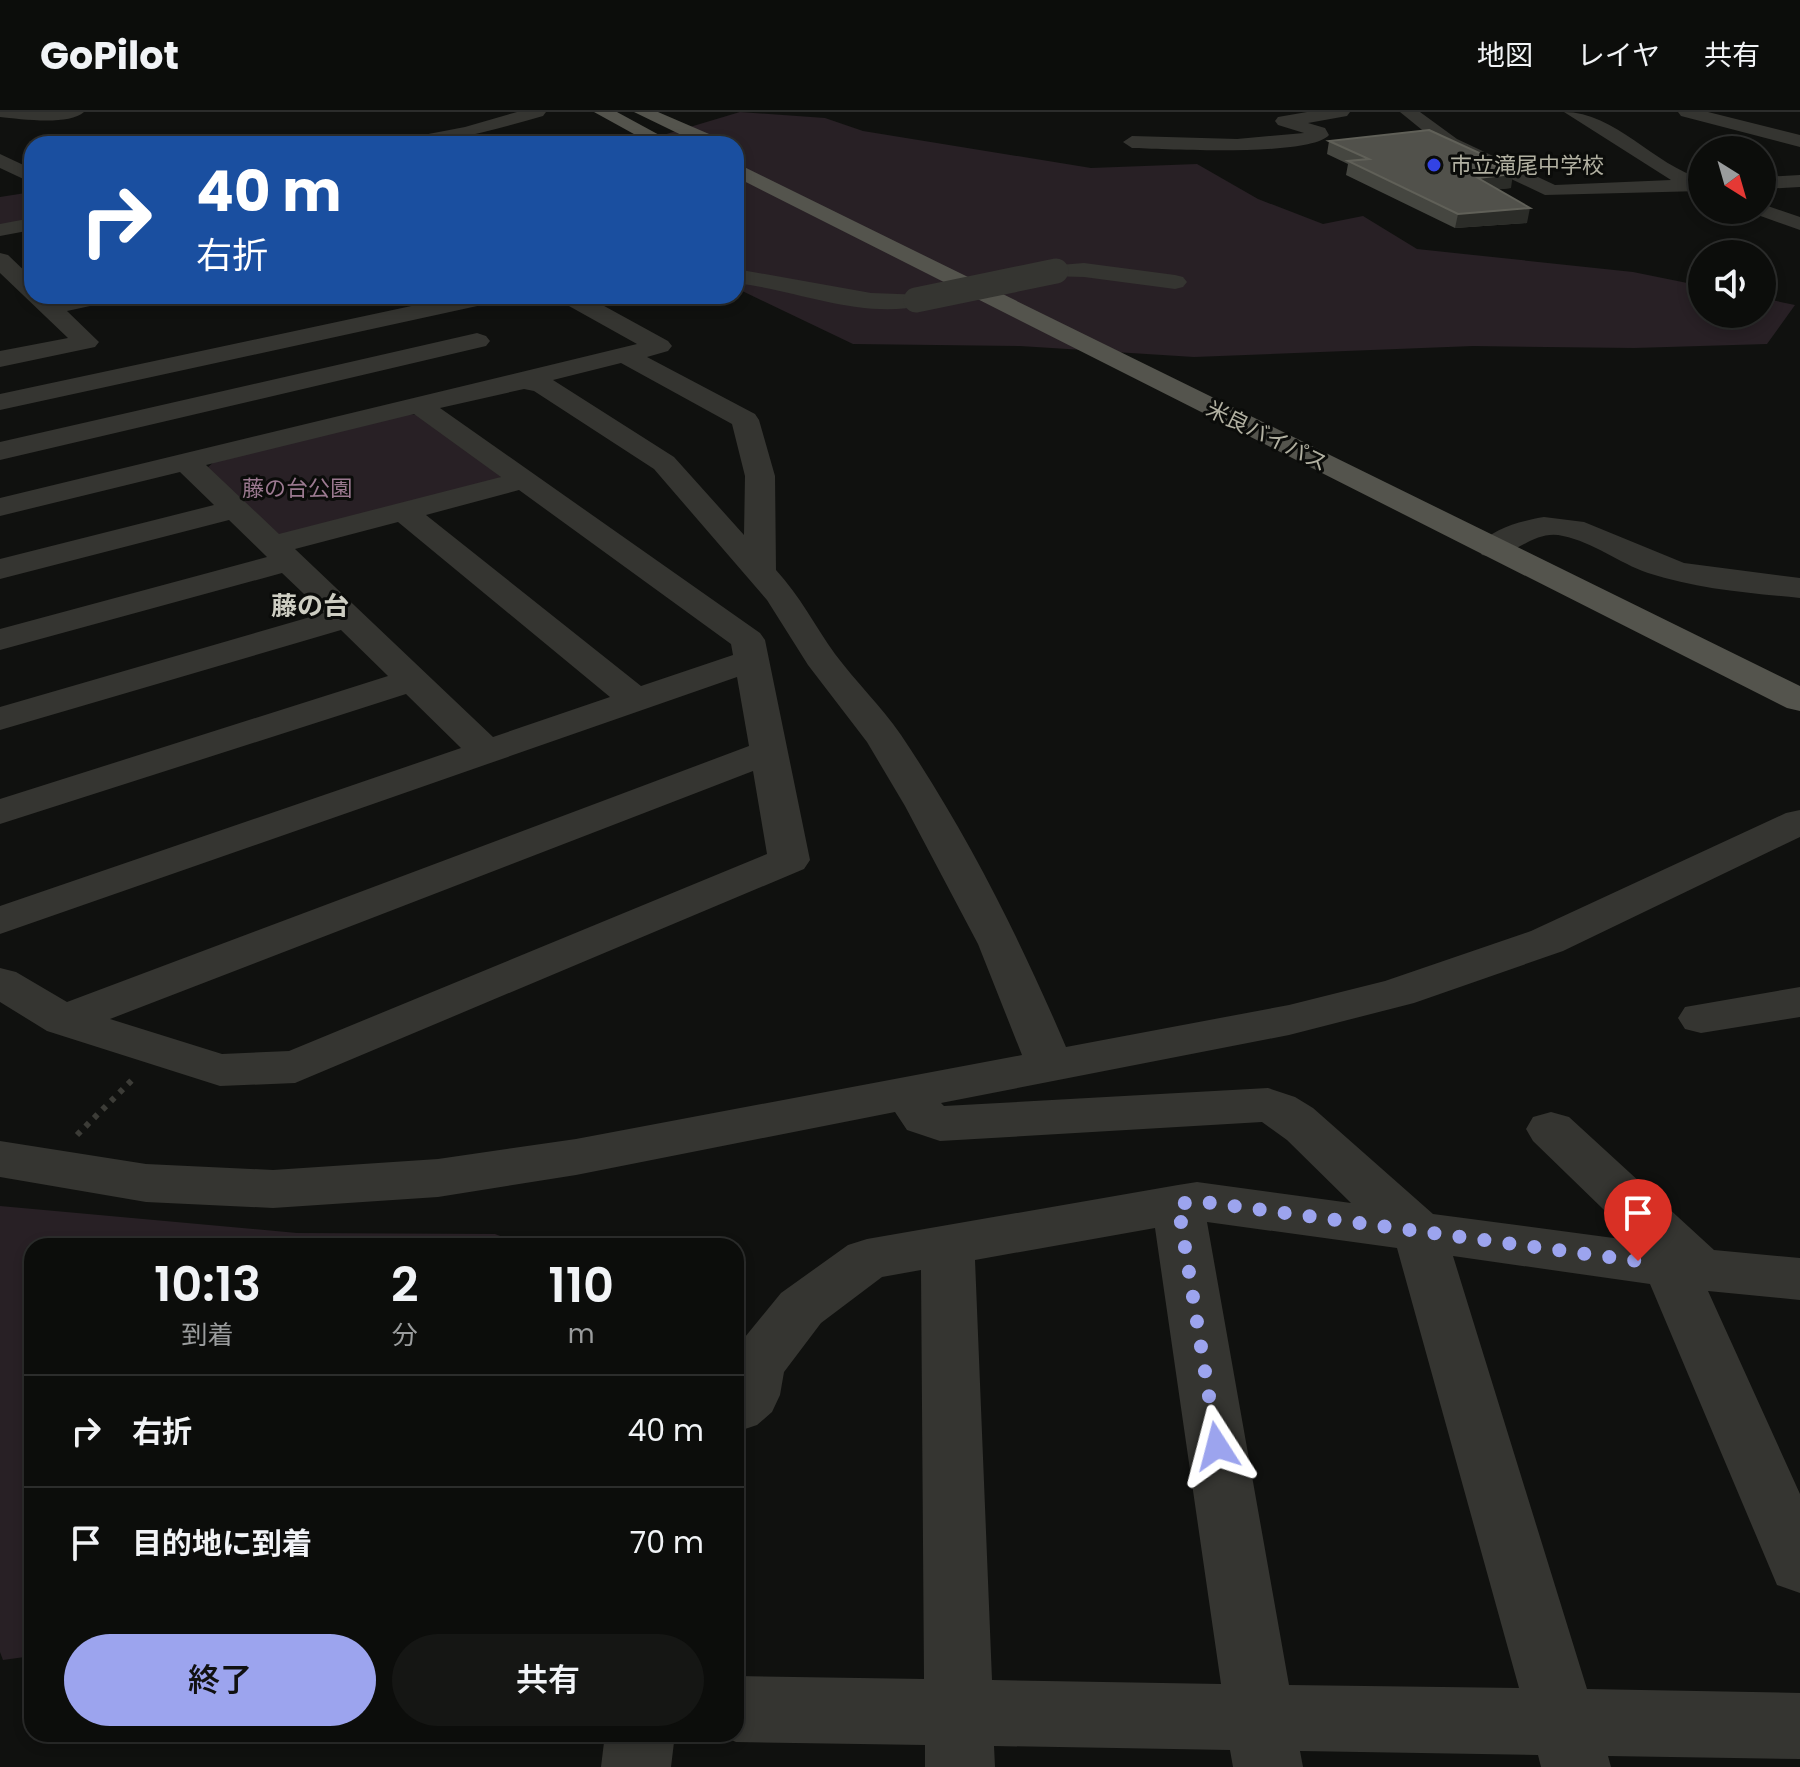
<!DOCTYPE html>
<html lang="ja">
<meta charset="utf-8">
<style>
:root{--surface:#0c0d0b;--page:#151614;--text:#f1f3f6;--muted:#9a9c9d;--line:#2c2d2c;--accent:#9ca4ee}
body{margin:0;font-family:Poppins,"Noto Sans JP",sans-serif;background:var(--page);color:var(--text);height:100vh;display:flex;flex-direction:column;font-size:30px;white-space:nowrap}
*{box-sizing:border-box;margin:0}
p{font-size:26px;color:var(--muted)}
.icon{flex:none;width:44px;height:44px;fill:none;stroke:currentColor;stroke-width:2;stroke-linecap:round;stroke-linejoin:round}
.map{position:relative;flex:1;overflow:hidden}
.sheet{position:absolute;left:24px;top:1126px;width:720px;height:504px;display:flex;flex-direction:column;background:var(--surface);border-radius:24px;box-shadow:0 4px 12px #0003,0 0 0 2px var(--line)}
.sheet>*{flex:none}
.hud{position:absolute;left:24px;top:24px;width:720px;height:168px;border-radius:24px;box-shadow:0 4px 12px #0003,0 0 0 2px var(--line);background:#1a4fa0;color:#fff;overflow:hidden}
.needle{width:52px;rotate:143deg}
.tools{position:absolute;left:1688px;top:24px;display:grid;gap:16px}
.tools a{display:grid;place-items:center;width:88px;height:88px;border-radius:50%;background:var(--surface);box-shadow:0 4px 12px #0003,0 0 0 2px var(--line);font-size:40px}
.pin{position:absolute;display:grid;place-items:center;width:68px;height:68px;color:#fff;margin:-82px -34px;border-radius:50% 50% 50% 0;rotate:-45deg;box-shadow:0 0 8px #0007}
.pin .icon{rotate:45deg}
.me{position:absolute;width:88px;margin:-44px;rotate:351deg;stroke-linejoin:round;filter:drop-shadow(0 0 6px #0008)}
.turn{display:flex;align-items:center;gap:28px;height:168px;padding:0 40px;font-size:36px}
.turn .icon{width:104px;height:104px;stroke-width:2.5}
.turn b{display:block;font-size:56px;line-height:68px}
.eta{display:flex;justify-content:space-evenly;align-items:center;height:136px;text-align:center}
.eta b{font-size:48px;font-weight:600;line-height:56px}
.button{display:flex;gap:16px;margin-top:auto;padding:16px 40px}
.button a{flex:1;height:92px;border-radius:48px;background:var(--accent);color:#111;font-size:32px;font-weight:600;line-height:92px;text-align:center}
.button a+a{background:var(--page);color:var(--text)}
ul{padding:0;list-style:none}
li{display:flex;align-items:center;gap:24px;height:112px;padding:0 40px;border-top:2px solid var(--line)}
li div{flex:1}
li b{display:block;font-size:30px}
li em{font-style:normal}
header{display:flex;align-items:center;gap:48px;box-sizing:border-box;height:112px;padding:0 40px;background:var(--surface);border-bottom:2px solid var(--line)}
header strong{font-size:38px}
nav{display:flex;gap:44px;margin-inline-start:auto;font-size:28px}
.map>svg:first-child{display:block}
.green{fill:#282025}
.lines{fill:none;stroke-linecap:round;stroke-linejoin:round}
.path{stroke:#3c3c37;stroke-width:6;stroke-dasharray:5 7;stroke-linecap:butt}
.minor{fill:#353531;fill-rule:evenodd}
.major{fill:#54544d;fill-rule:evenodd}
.minor-bridge{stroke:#353531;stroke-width:25}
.wall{fill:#454640}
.shaded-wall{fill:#2b2c28}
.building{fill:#51514b;stroke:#606058;stroke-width:2}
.route{stroke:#9ca4ee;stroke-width:14;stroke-dasharray:0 25.2}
.poi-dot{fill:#3343e5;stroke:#0b0c0a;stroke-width:3}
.labels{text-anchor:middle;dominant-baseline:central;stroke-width:6;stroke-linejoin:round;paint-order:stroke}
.far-poi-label{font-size:22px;fill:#b1b0a1;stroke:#0b0c0a;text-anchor:start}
.far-street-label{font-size:22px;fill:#b1b0a1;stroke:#0b0c0a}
.far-park-label{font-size:22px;fill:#9b7990;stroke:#0b0c0a}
.far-quarter-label{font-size:26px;font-weight:bold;fill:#cdcdc2;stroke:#0b0c0a}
</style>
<header>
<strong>GoPilot</strong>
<nav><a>地図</a><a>レイヤ</a><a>共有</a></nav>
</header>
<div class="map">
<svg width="1800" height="1655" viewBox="0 0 1800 1655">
<rect width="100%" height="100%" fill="#10110f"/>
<!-- green -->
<path class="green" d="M740 0 825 6 863 19 1091 56 1197 52 1258 87 1323 112 1363 104 1417 137 1633 160 1702 174V202H1762V186L1795 193 1767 232 1634 236 1473 234 1194 245 1020 234 853 232 736 176V32H633Z
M32 80V110L0 116V85Z
M408 302 420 303 502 363 496 371 282 427 207 356 215 349Z
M0 1094 297 1121 495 1122 527 1134H32V1544L3 1548 0 1540Z"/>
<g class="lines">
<!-- path -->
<path class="path" d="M77 1023 135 965"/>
<!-- minor -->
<path class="minor" d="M0 0H84C69 14 20 7 0 5Z
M517 0H546L543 4C493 18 447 32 395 32L397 28 465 15Z
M1307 0H1350L1347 4 1308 11 1325 16 1329 23C1310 45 1166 37 1132 36L1123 30 1132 24 1237 27 1304 21 1278 13 1275 9 1278 5Z
M1400 0H1420L1457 27 1555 73 1671 68 1564 0C1615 0 1654 53 1702 67V79L1545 83 1443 35Z
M1678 0H1708L1800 23V35L1681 4Z
M0 42 32 57V71L0 56Z
M1800 63V75L1762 77V65Z
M1762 92 1800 105V118L1755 102 1752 98H1762Z
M32 106V118L0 124V112Z
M0 141 8 143 32 166V184L55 187 117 184 113 189 67 199 99 230 95 235 0 255V239L68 226 0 161Z
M1084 151 1175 163 1183 165 1187 170 1183 175 1175 177 1084 165 1048 164 1045 159 1048 154Z
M736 157 871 181 924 183 928 188 924 193C863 208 797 178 736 171Z
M458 184H503L499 189 491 191 0 298V282Z
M556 184H586L668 229 672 234 668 239 647 245 755 302 759 308 775 364 776 458C800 484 815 514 835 542 856 570 881 594 901 623 967 721 1020 827 1066 935L1289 893 1385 869 1531 819 1786 701 1800 698V725L1563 839 1414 891 1289 923 941 991 944 994 1268 976 1295 985 1313 996 1433 1102 1636 1129 1533 1029 1526 1017 1533 1005 1551 1000 1569 1005 1714 1138 1800 1146V1188L1708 1179 1800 1382V1481L1777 1473 1650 1172 1453 1144 1587 1577 1800 1581V1647L1608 1644 1611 1655H1541L1538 1643 1300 1639 1303 1655H1233L1230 1638 994 1634 995 1655H925V1633L736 1630 717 1622H736V1564L924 1567 921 1158 882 1165 821 1211 784 1260 780 1283 772 1300 757 1313 736 1320V1236L781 1181 848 1133 867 1127 1178 1073 1197 1070 1351 1091 1287 1028 1262 1010 940 1029 907 1018 895 1000 576 1063 438 1085 273 1096 146 1090 0 1065V1029L146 1052 273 1058 438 1047 576 1027 1022 943 978 832 905 694 867 630 808 553 767 488 654 357 534 279 524 277 440 296 760 521 765 528 810 748 804 757 295 971 220 974 47 919 0 890V856L16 860 67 890 749 634 737 565 0 822V794L461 636 406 582 0 712V687L388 564 341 518 0 618V595L324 501 282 461 0 538V517L267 445 229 408 0 467V447L214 393 180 360 0 404V386L637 232 560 189ZM621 251 732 312 745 364 744 423 674 345 553 268ZM414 302 501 365 279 422 206 353ZM519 378 731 532 733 543 641 574 426 403ZM398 410 610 585 493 625 295 437ZM753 659 767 742 289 939 222 942 110 907ZM1207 1110 1397 1136 1519 1576 1289 1573ZM1155 1116 1221 1572 992 1568 975 1148Z
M477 221 486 224 490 229 486 234 0 348V330Z
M1544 405 1584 410 1684 451 1800 466V486C1749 481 1697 477 1648 461 1619 451 1593 430 1563 424 1532 416 1512 450 1482 443L1477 436C1491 416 1521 409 1544 405Z
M1800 875V905L1701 921 1685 917 1678 906 1685 895Z
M605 1622H675L671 1655H601Z"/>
<!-- major -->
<path class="major" d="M594 0H617L674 31 652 32Z
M634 0H658L723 28 725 32H700Z
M736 51 1800 574V599L1787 596 736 65Z"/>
<!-- minor-bridge -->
<path class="minor-bridge" d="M916 188 1056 159"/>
</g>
<!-- wall -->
<path class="wall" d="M1329 29 1485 50 1511 76 1497 77 1527 111 1455 116 1346 63 1348 52 1327 42Z"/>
<!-- shaded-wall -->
<path class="shaded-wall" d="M1486 44 1484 57 1474 45Z
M1513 62 1511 76 1475 80 1478 66Z
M1530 96 1527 111 1455 116 1458 102Z"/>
<!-- building -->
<path class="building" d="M1429 18 1486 44 1474 45 1513 62 1478 66 1530 96 1458 102 1348 49 1369 47 1329 29Z"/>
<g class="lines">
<!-- route -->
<path class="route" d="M1217 1334 1178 1092 1197 1089 1638 1149"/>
</g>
<!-- markers -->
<circle class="poi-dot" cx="1434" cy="53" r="8"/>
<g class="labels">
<!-- far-poi labels -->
<g class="far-poi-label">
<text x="1450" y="53">市立滝尾中学校</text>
</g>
<!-- far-street labels -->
<g class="far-street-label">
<text transform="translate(1267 324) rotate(26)">米良バイパス</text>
</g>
<!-- far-park labels -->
<g class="far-park-label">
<text x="297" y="376">藤の台公園</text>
</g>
<!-- far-quarter labels -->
<g class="far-quarter-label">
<text x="310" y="494">藤の台</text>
</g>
</g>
</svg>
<div class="tools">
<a><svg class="needle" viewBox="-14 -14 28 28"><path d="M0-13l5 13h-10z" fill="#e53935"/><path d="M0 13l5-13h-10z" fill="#9a9c9d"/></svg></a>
<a><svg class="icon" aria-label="sound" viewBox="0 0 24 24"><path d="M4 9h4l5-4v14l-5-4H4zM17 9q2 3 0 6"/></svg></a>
</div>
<div class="pin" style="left:1638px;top:1149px;background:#d93025"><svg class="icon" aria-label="arrive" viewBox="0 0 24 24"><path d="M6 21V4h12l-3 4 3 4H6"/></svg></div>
<svg class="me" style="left:1217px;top:1334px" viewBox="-20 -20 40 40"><path d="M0-17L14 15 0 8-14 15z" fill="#9ca4ee" stroke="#fff" stroke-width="4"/></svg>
<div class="hud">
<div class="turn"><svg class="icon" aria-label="right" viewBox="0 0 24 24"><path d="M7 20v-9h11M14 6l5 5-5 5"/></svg><div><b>40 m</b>右折</div></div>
</div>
<section class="sheet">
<div class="eta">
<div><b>10:13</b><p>到着</p></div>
<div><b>2</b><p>分</p></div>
<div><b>110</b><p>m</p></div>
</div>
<ul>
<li><svg class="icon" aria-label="right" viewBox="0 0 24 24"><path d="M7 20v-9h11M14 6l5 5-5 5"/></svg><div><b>右折</b></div><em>40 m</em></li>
<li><svg class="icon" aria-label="arrive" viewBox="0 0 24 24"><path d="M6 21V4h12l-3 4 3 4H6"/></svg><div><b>目的地に到着</b></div><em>70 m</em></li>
</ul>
<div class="button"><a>終了</a><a>共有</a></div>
</section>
</div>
